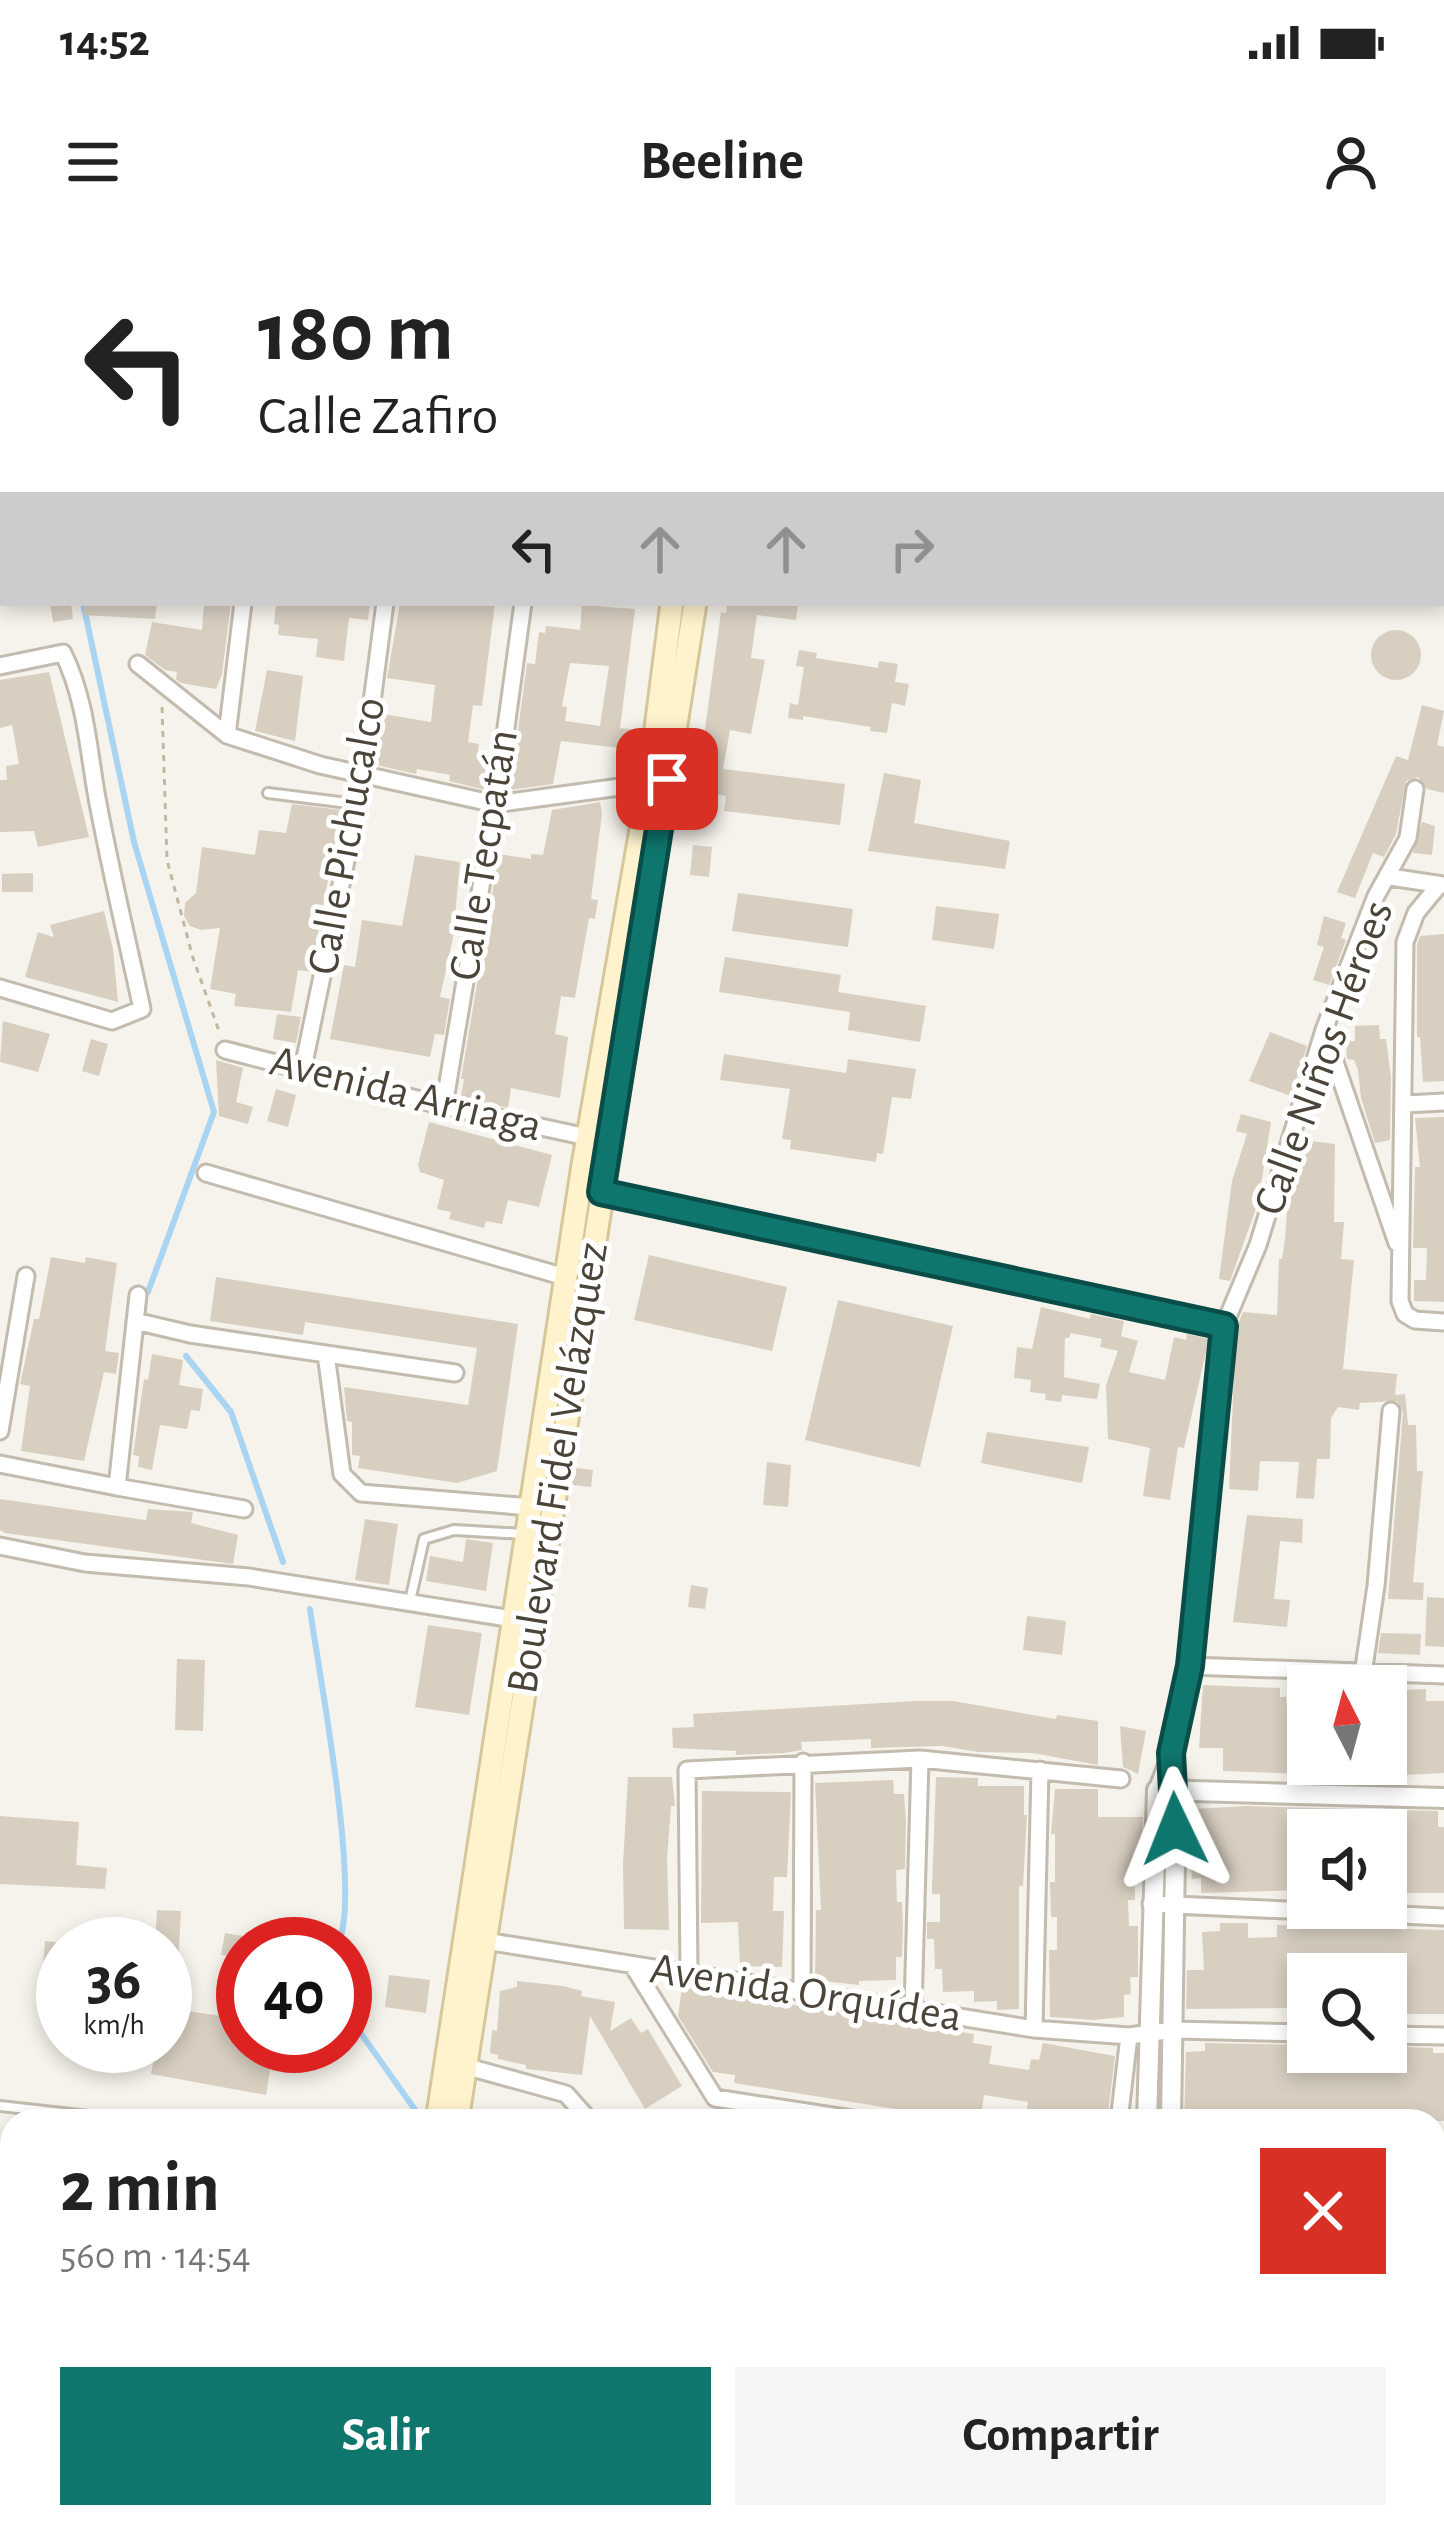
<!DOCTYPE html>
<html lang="es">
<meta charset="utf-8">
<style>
:root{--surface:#fff;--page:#f6f6f6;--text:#222;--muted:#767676;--accent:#0f766e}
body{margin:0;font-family:"Alegreya Sans",sans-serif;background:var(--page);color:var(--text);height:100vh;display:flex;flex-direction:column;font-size:45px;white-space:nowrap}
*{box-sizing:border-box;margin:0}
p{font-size:39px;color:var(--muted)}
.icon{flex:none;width:66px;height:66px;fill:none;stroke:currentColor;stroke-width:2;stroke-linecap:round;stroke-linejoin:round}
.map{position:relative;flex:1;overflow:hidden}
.drawer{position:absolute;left:0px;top:1869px;width:1446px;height:420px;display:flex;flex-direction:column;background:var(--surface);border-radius:36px 36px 0 0;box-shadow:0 6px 18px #0003}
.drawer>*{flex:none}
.top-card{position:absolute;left:0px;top:0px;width:1446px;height:366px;box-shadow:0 6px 18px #0003;background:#fff;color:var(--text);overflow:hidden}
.needle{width:78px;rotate:354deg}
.tools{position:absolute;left:1287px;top:1425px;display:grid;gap:24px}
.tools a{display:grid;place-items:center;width:120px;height:120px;border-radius:0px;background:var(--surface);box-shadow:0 6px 18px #0003;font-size:60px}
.speed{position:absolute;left:36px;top:1677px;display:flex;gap:24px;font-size:60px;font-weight:700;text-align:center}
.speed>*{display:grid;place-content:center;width:156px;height:156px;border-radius:50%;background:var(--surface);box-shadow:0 6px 18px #0003;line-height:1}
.speed small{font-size:30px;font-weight:400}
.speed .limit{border:18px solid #d22;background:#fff;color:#111}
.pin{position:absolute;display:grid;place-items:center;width:102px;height:102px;color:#fff;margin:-51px;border-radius:24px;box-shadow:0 6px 18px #0006}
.me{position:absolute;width:132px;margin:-66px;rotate:358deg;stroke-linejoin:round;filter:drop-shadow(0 0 9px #0008)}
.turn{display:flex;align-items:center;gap:42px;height:252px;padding:0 60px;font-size:54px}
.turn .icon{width:156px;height:156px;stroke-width:2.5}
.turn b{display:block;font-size:84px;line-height:102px}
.lanes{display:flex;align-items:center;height:114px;padding:0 60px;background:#0003;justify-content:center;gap:60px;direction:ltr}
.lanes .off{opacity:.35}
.round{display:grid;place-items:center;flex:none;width:126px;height:126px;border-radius:0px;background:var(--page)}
.headline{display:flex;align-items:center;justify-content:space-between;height:204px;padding:0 60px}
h1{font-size:72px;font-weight:600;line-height:90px}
.action{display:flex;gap:24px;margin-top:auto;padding:24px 60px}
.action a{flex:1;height:138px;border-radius:0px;background:var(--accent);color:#fff;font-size:48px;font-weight:600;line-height:138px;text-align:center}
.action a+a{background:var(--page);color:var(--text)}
.status{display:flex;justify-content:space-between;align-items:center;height:84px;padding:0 60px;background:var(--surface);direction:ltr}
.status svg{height:33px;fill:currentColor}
header{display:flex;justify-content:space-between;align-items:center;height:156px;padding:0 60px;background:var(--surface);font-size:54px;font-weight:600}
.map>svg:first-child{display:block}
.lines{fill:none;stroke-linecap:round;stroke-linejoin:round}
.stream{stroke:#a9d4f2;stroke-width:6}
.building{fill:#d8cfc1;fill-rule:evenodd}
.service-casing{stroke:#c2bbae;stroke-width:14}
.minor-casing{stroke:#c2bbae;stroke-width:21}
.tertiary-casing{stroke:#c2bbae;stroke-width:24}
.secondary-casing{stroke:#d6c79b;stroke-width:27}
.path{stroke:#c4b79f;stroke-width:3;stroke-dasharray:6 6;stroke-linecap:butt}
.service{stroke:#fff;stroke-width:8}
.minor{stroke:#fff;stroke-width:15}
.tertiary{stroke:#fff;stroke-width:18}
.secondary{stroke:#fff3cd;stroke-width:21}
.route-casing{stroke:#0a4d48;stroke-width:30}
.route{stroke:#0f766e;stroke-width:21}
.labels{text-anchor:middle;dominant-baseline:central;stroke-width:10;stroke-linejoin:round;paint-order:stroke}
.street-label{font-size:45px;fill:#4b4439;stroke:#fff}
</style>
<div class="status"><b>14:52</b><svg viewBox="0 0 49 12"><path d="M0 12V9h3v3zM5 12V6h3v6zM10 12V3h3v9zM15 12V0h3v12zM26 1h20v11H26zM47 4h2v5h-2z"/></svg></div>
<header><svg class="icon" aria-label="menu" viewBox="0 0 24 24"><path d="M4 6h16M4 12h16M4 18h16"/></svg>Beeline<svg class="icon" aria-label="person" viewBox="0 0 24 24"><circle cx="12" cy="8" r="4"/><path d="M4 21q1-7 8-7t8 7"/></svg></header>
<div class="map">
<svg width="1444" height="2289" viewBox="0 0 1444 2289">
<rect width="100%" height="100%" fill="#f6f3ec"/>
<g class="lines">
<!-- stream -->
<path class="stream" d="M51 3V0
M83 363 134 602 214 872 148 1052
M186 1116 231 1172 283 1322
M310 1369C319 1435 362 1655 338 1704
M345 1771 423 1881
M505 2289V2277"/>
</g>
<!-- building -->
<path class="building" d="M50 363H71L73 379 53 382Z
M83 363H157L155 379 83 375Z
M204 363H231L222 434 216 449 181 443 176 439 177 432 165 430 145 415 152 382 202 390Z
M276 363H370L368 380 349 378 344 421 316 417 318 399 278 395 279 385 274 384Z
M400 363H495L482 466 473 465 468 502 479 504 477 517 490 519 485 550 449 541 450 535 417 529 416 534 376 525 383 474 431 482 435 445 387 438Z
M727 363H798L796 380 757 375 751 418 765 420 751 494 730 490 723 529 845 544 840 585 724 571 726 556 687 550 695 503 703 504 721 372 726 373Z
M582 365 635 369 620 488 630 489 627 509 561 501 553 544 510 550 527 423 535 424 539 392 545 393 546 386 580 390ZM570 423 609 426 600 486 565 481 567 467 562 466Z
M1371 415a25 25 0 1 1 50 0a25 25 0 1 1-50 0Z
M799 410 817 413 816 418 878 428 879 421 898 424 895 442 909 444 905 466 892 463 887 493 870 491 871 487 803 476V480L788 478 790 463 798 465 804 427 796 426Z
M267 430 303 436 295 501 255 491Z
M49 432 89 597 38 607 34 591 0 592V540H7L6 526 19 524 12 485 0 488V440Z
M1422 465 1444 471 1437 505 1444 507V553L1427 549 1418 537 1406 541 1396 594 1384 617 1373 613 1355 658 1337 652 1396 516 1408 520Z
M884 533 921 540 914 583 1010 601 1005 629 868 611Z
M600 562 602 574 591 659 598 660 595 679 589 678 575 758 561 756 555 794 568 797 560 858 511 848 508 868 461 857 464 839H461L484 702 489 703 494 666H490L499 614 531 619V614L543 615 552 570Z
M292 564 341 570 311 732 298 730 291 772 234 766 236 754 210 749 220 688 201 690 190 686 184 676 185 663 196 653 202 607 255 615 259 590 286 593Z
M1422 582 1435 586 1432 615 1413 613Z
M693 605 712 607 709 637 690 635Z
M415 615 460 622 453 698 440 757 450 759 444 795 435 794 430 817 330 799 344 725 355 727 362 680 402 686Z
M33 633V652H2V634Z
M738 653 853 669 848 707 732 691Z
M936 666 999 674 994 709 932 700Z
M104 671 113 709 118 762 25 737 38 692 54 697 50 685Z
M1324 676 1346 683 1341 698 1346 700 1329 745 1313 740 1324 707 1317 705Z
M1444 694V841L1423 842 1420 797H1417V704L1420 696Z
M725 717 841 735 838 752 926 766 920 802 848 790 850 772 719 752Z
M277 774 301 777 296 803 273 799Z
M3 781 50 794 38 832 0 822Z
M1379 785 1380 799H1386L1391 837 1390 900 1375 903 1361 858 1358 830 1354 820 1347 819 1346 801H1355V786Z
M1270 792 1307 806 1291 856 1249 841Z
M91 799 108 804 99 836 82 831Z
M724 814 846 833 848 819 916 829 911 859 892 857 883 914 877 913 876 922 790 909 791 900 782 899 790 849 720 840Z
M216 820 243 828 236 862 253 867 248 884 219 876Z
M276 849 296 855 288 887 267 881Z
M1241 874 1271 882 1258 963 1230 1041 1219 1039 1232 941 1247 894 1236 891Z
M1444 877V1062L1414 1061V1040H1426L1427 1008H1413L1415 927H1420L1415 878Z
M429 882 552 915 539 967 508 960 502 984 486 981 484 988 449 979 451 972 437 969 444 940 420 932 418 925Z
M1303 900 1335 904 1334 982H1344L1341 1019 1354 1020 1343 1129 1397 1134 1395 1155 1405 1154 1408 1185H1416L1417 1231H1423L1413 1342 1424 1343 1423 1360 1388 1359 1403 1172 1397 1161 1360 1163 1359 1170 1338 1167 1331 1178 1330 1219H1317L1314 1259 1296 1258 1299 1222 1260 1221 1258 1251 1229 1249 1236 1089 1243 1072 1277 1075 1279 1019H1282L1285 999 1289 944Z
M649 1015 787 1047 772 1111 634 1080Z
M51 1017 85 1023 86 1017 117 1023 105 1111 119 1113 116 1134 104 1132 84 1221 21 1211 30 1146 20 1144 34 1079H39Z
M216 1037 518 1084 497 1231 457 1243 358 1228 360 1216 352 1215V1182L347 1181 344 1147 468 1165 477 1108 305 1082 303 1095 210 1081Z
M838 1060 953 1086 920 1227 805 1200Z
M1041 1067 1090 1079 1091 1074 1124 1081 1121 1096 1138 1101 1129 1132 1165 1140 1174 1097 1186 1100 1187 1094 1209 1099 1184 1208 1178 1207 1170 1260 1143 1256 1150 1208 1108 1199 1106 1145 1118 1111 1100 1107 1102 1099 1071 1093 1069 1098H1065L1064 1137 1100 1144 1097 1159 1062 1155 1061 1162 1045 1160 1046 1154 1030 1152 1031 1140 1014 1138 1017 1107 1032 1109Z
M152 1114 183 1120 179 1145 203 1149 200 1171 191 1170 187 1189 160 1185 152 1230 138 1227 139 1216 133 1215 144 1139 148 1140Z
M987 1192 1089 1207 1082 1243 981 1223Z
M767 1222 791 1225 788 1267 763 1265Z
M575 1228 593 1230 591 1247 572 1245Z
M0 1259 146 1280 148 1269 193 1272 191 1283 238 1295 233 1324 5 1293 0 1290Z
M1247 1275 1303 1279 1302 1303 1280 1301 1274 1359 1290 1360 1287 1387 1233 1382Z
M365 1279 398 1284 389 1345 355 1340Z
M466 1299 493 1303 486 1351 426 1341 430 1316 463 1322Z
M691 1345 708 1348 705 1369 688 1367Z
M1427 1357 1444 1358V1407L1425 1406Z
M1027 1376 1066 1381 1062 1415 1023 1410Z
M428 1385 482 1393 469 1475 415 1467Z
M1381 1393 1421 1394 1420 1415 1378 1413Z
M177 1419 205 1420 203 1491 175 1490Z
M1203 1445 1280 1448V1457H1286L1287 1471 1308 1470V1534L1223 1531V1508H1199Z
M1426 1449V1461H1444V1533L1386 1536V1451Z
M915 1461H953L1056 1479 1057 1475 1098 1481V1525L1033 1513 979 1512 942 1506 871 1508V1499L801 1502 802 1510 785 1513 736 1515V1511L673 1508 672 1488 694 1487 693 1474Z
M1120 1486 1146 1491 1138 1534 1123 1527Z
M628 1537H672L675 1566H671L667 1619 669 1690 624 1689 623 1624Z
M936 1537 978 1538V1546H1024V1575H1027L1023 1646H1019V1769L997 1770V1761L974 1762V1751L943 1752 942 1729H935L934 1699H927V1682H940V1654H932V1646Z
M893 1540 894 1554H904L906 1581 905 1629 896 1630 897 1662H902L903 1683 902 1717H896V1740L859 1741V1745L815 1740 816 1670H821L815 1543Z
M1055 1549H1098V1577H1143L1141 1643 1135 1644V1660H1128L1129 1686H1138V1737H1130L1131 1754 1124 1755V1777L1093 1780 1050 1777 1049 1710H1057V1677H1051L1050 1642H1055V1594H1051Z
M702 1551 791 1552 787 1637H774L773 1671H784L782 1727 740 1726 738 1682 701 1683Z
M1246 1566 1438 1571V1587H1444V1653H1386V1590H1308V1650L1201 1653V1638L1192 1639 1189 1593 1196 1592 1194 1569Z
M0 1576 79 1582 76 1625 107 1628 105 1649 0 1644Z
M157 1670 181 1671 177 1744H165V1704H155Z
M1220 1683H1248V1698L1277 1697V1685L1444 1690V1774H1387L1386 1734H1308V1775L1289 1776 1288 1768 1186 1769 1187 1730H1204L1202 1692 1220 1691Z
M225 1693 243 1696V1719L221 1715Z
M45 1701 63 1703V1726L43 1725Z
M389 1735 430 1740 426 1773 385 1767Z
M517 1741 563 1746 582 1751 581 1756 615 1762 610 1791 631 1778 641 1793 648 1789 682 1846 645 1869 590 1776 582 1835 526 1829V1825L498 1819V1815L490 1813 492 1790 497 1791 500 1751 517 1747Z
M682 1747 974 1794 973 1803 992 1806 989 1824 1029 1830 1031 1819 1039 1820 1043 1803 1115 1816 1107 1881H1025L1028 1862 984 1855 980 1881H962L943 1877V1872L895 1869 734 1843 735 1835 713 1832 678 1776Z
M165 1768 243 1779V1806H267L264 1822 271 1823 266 1855 151 1834 156 1806H165Z
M1205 1803 1308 1805V1812H1407V1807L1433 1808V1813H1444V1881H1184L1186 1812 1205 1811Z"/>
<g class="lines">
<!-- service casing -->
<g class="service-casing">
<path id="service" d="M268 553 356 564
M410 1361 424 1299 454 1290 524 1294
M0 1866 89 1876 88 1881"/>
</g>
<!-- minor casing -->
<g class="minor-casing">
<path id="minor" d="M1432 0V3
M105 3V0
M1005 3 1007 0
M1260 3 1262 0
M1443 106H1444
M1443 210H1444
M1443 335 1444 336
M138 424 227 495 320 525 495 564 649 543
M0 426 63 413C86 460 88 508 97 558 110 628 127 699 142 769L112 781 0 748
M227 495 243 363
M1390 637 1444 645
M1439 645 1416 673 1405 702 1400 1061 1405 1074 1415 1080 1444 1082
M1324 790 1397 1003
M225 810 444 866 587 897
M303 828 360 553 385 363
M1406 864 1444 862
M444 866 498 546 523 363
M206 933 565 1037
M601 952 1224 1086
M135 1081 190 1094 455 1133
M326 1114 342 1234 361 1253 531 1267
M0 1191 26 1036
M0 1224 117 1247 138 1055
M117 1247 244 1269
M0 1306 85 1323 249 1337 513 1379
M1190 1426 1444 1435
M1363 1434 1376 1346 1391 1171
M1157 1550 1171 1513 1190 1426 1224 1086 1258 1005 1324 790 1376 656 1408 598 1415 549
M1151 1664 1444 1677
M479 1700 1034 1789 1129 1796 1174 1790 1308 1793
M633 1726 715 1858 865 1881
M689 1731 687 1530 920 1519 1121 1539
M802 1750 803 1522
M913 1769 920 1519
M1034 1789 1040 1530
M1386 1795 1444 1796
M461 1825 566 1854 590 1881
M1119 1881 1129 1796
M1434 1916H1444
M0 1940 12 1942
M1434 2028H1444
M1434 2152H1444
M0 2251 12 2252
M1434 2268 1444 2269
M170 2277 246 2289
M964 2277 1043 2289
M48 2289 50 2277
M619 2289 621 2277
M911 2289 913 2277"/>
</g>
<!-- tertiary casing -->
<g class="tertiary-casing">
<path id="tertiary" d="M0 311H3
M1147 1881 1157 1550 1444 1558
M1171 1881 1176 1551
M1138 2289 1139 2277
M1164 2289V2277"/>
</g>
<!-- secondary casing -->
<g class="secondary-casing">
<path id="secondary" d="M722 3V0
M746 3 747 0
M437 1881 583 925 649 543 672 363
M457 1881 695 363
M374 2289 376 2277
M393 2289 395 2277"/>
</g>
<!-- path -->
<path class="path" d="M1222 0 1223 3
M162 467 167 620 193 718 219 791"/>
<!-- service -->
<use href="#service" class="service"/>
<!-- minor -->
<use href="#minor" class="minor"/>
<!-- tertiary -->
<use href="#tertiary" class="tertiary"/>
<!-- secondary -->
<use href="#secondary" class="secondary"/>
</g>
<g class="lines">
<!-- route casing -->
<g class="route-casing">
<path id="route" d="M667 539 601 952 1224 1086 1190 1426 1171 1513 1175 1589"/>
</g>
<!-- route -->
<use href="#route" class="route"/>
</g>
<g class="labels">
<!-- street labels -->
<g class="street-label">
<text transform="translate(347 596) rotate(-80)">Calle Pichucalco</text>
<text transform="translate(484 615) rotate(-81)">Calle Tecpatán</text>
<text transform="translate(1324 818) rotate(-70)">Calle Niños Héroes</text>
<text transform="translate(406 854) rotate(14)">Avenida Arriaga</text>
<text transform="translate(558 1228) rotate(-81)">Boulevard Fidel Velázquez</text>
<text transform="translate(806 1753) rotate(9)">Avenida Orquídea</text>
</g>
</g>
</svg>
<div class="tools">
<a><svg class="needle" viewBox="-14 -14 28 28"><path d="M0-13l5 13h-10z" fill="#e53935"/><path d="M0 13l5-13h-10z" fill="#767676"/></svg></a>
<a><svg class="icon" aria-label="sound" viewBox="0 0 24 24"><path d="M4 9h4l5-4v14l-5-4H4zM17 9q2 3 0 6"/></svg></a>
<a><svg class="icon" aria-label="search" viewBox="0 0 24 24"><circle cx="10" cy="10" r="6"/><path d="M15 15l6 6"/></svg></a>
</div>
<div class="speed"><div>36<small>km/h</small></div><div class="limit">40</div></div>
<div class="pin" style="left:667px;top:539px;background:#d93025"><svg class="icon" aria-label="arrive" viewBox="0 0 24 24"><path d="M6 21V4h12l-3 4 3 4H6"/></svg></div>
<svg class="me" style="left:1175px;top:1589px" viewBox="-20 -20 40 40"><path d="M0-17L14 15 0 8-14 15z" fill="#0f766e" stroke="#fff" stroke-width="4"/></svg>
<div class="top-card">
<div class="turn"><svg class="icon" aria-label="left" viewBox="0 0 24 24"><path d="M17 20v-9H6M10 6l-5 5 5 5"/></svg><div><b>180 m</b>Calle Zafiro</div></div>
<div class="lanes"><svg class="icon" aria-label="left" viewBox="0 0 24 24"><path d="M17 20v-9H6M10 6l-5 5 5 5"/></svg><svg class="icon off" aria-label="ahead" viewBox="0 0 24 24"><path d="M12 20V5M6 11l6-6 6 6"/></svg><svg class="icon off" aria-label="ahead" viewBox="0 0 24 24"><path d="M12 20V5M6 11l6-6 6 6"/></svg><svg class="icon off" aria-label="right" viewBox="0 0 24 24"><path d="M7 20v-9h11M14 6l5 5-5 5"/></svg></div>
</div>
<section class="drawer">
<div class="headline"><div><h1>2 min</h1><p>560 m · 14:54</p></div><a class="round" style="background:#d93025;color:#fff"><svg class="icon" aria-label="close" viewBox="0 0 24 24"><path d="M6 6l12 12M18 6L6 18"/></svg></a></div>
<div class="action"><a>Salir</a><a>Compartir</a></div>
</section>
</div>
